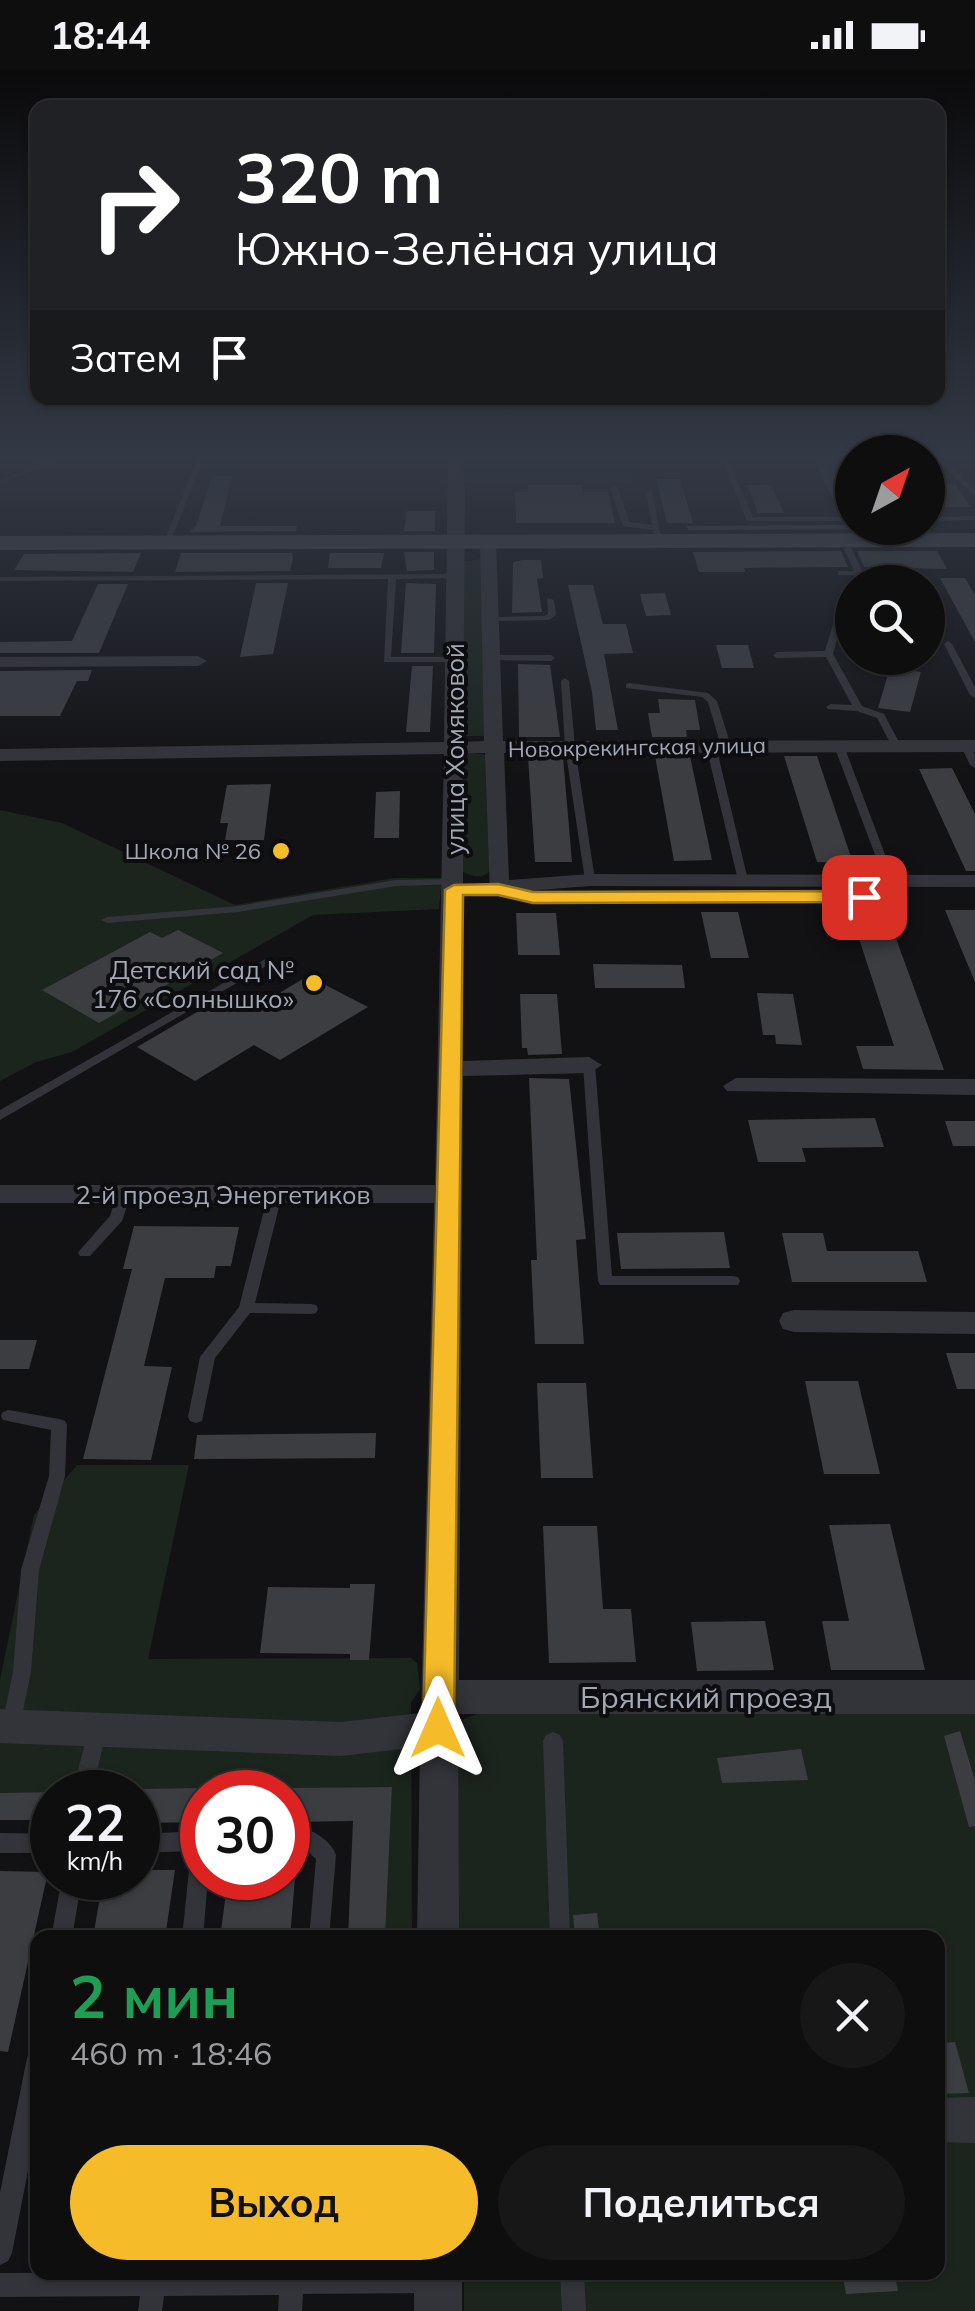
<!DOCTYPE html>
<html lang="ru">
<meta charset="utf-8">
<style>
:root{--surface:#0e0e0f;--page:#171718;--text:#f1f3f6;--muted:#9b9c9e;--line:#2e2e2f;--accent:#f5bb29}
body{margin:0;font-family:Mulish,sans-serif;background:var(--page);color:var(--text);height:100vh;display:flex;flex-direction:column;font-size:38px;white-space:nowrap}
*{box-sizing:border-box;margin:0}
p{font-size:32px;color:var(--muted)}
.icon{flex:none;width:55px;height:55px;fill:none;stroke:currentColor;stroke-width:2;stroke-linecap:round;stroke-linejoin:round}
.map{position:relative;flex:1;overflow:hidden}
.side{position:absolute;left:30px;top:1860px;width:915px;height:350px;display:flex;flex-direction:column;background:var(--surface);border-radius:20px;box-shadow:0 2px 8px #0004,0 0 0 2px var(--line)}
.side>*{flex:none}
.banner{position:absolute;left:30px;top:30px;width:915px;height:305px;border-radius:20px;box-shadow:0 2px 8px #0004,0 0 0 2px var(--line);background:#202124;color:#fff;overflow:hidden}
.needle{width:65px;rotate:40deg}
.fabs{position:absolute;left:835px;top:365px;display:grid;gap:20px}
.fabs a{display:grid;place-items:center;width:110px;height:110px;border-radius:50%;background:var(--surface);box-shadow:0 2px 8px #0004,0 0 0 2px var(--line);font-size:50px}
.speed{position:absolute;left:30px;top:1700px;display:flex;gap:20px;font-size:50px;font-weight:700;text-align:center}
.speed>*{display:grid;place-content:center;width:130px;height:130px;border-radius:50%;background:var(--surface);box-shadow:0 2px 8px #0004,0 0 0 2px var(--line);line-height:1}
.speed small{font-size:25px;font-weight:400}
.speed .limit{border:15px solid #d22;background:#fff;color:#111}
.pin{position:absolute;display:grid;place-items:center;width:85px;height:85px;color:#fff;margin:-42px;border-radius:20px;box-shadow:0 5px 15px #0006}
.me{position:absolute;width:110px;margin:-55px;rotate:0deg;stroke-linejoin:round;filter:drop-shadow(0 0 8px #0008)}
.turn{display:flex;align-items:center;gap:35px;height:210px;padding:0 40px;font-size:45px}
.turn .icon{width:130px;height:130px;stroke-width:2.5}
.turn b{display:block;font-size:70px;line-height:85px}
.then{display:flex;align-items:center;height:95px;padding:0 40px;background:#0003;gap:20px;font-size:38px}
.round{display:grid;place-items:center;flex:none;width:105px;height:105px;border-radius:52px;background:var(--page)}
.overview{display:flex;align-items:center;justify-content:space-between;height:170px;padding:0 40px}
h1{font-size:60px;font-weight:700;line-height:75px;color:#1e9e55}
.cta{display:flex;gap:20px;margin-top:auto;padding:20px 40px}
.cta a{flex:1;height:115px;border-radius:60px;background:var(--accent);color:#111;font-size:40px;font-weight:700;line-height:115px;text-align:center}
.cta a+a{background:var(--page);color:var(--text)}
.status{display:flex;justify-content:space-between;align-items:center;height:70px;padding:0 50px;background:var(--surface);direction:ltr}
.status svg{height:28px;fill:currentColor}
.map>svg:first-child{display:block}
.green{fill:#1c241e}
.building{fill:#3c3d41}
.lines{fill:none;stroke-linecap:round;stroke-linejoin:round}
.lane{fill:#333439;fill-rule:evenodd}
.street{fill:#333439;fill-rule:evenodd}
.secondary{fill:#414349;fill-rule:evenodd}
.tram{stroke:#484a50;stroke-width:2.5}
.route{fill:#f5bb29;stroke:#9f7a1b;stroke-width:2.5}
.poi-dot{fill:#f5bb29;stroke:#0d0d0f;stroke-width:4}
.labels{text-anchor:middle;dominant-baseline:central;stroke-width:8;stroke-linejoin:round;paint-order:stroke}
.far-street-label{font-size:22px;fill:#a3a8b5;stroke:#0d0d0f}
.far-poi-label{font-size:22px;fill:#a3a8b5;stroke:#0d0d0f;text-anchor:end}
.street-label{font-size:25px;fill:#a3a8b5;stroke:#0d0d0f}
.poi-label{font-size:25px;fill:#a3a8b5;stroke:#0d0d0f;text-anchor:end}
.near-street-label{font-size:30px;fill:#a3a8b5;stroke:#0d0d0f}
</style>
<div class="status"><b>18:44</b><svg viewBox="0 0 49 12"><path d="M0 12V9h3v3zM5 12V6h3v6zM10 12V3h3v9zM15 12V0h3v12zM26 1h20v11H26zM47 4h2v5h-2z"/></svg></div>
<div class="map">
<svg width="975" height="2241" viewBox="0 0 975 2241">
<rect width="100%" height="100%" fill="#121214"/>
<!-- green -->
<path class="green" d="M462 390H627L632 412H462Z
M481 489 486 666H458L463 492Z
M470 682 490 686V800C483 811 467 806 458 798L459 686Z
M0 740 62 753 235 835 395 808H442L439 839 313 845 72 982 36 992 0 1011Z
M77 1395H189L148 1589 411 1588 417 1593 420 1619 411 1633 412 1867H385L392 1717 0 1723V1610L34 1445Z
M485 1641 975 1643V2241H464V2203L938 2202V1868L457 1867 452 1660 464 1649Z"/>
<!-- building -->
<path class="building" d="M814 390H852V443H840Z
M212 406H232L220 456H297L296 461 189 462 196 456Z
M656 409H680L693 453H667Z
M931 414H955L971 437H945Z
M528 415H582L583 422H608L615 453H516L515 422H528Z
M747 415H771L784 443H758Z
M407 441H435V461H404Z
M852 455 925 459 688 460 687 456Z
M841 481 848 497 744 498 745 502H699L693 482Z
M857 481H937L947 499 864 497Z
M404 482H434V500L407 501Z
M141 483 133 502 14 500 24 484Z
M181 483H292L293 489 290 501 175 502Z
M330 483H384L381 498H328Z
M523 490H541L543 508 537 509 542 542 512 543 513 492Z
M940 508H965L975 525V572Z
M256 513H288L273 584 240 587Z
M406 513 436 514 434 583H401Z
M98 514H128L99 583H0V572L72 571Z
M568 515H593L603 554H626L633 583 604 584 618 660H596L592 622Z
M665 523 671 545 646 546 640 524Z
M716 575H748L754 598H722Z
M518 594 550 595 560 667H519Z
M412 596H433L430 662H406Z
M890 598 921 602 910 642 878 638Z
M92 600 88 611H77L60 646H0V601Z
M658 629 695 630 700 660H686L687 667H652L648 643H660Z
M655 686H690L712 790 674 791Z
M784 686H817L853 793 817 792Z
M528 687H563L572 792H535Z
M952 698 975 744V801H966L919 699Z
M271 714 264 770H225L228 753H220L227 715Z
M400 721 399 768H374L376 722Z
M945 840H975V912Z
M701 842H738L749 888H711Z
M516 843H556L560 885H518Z
M851 844H887L944 1000 863 999 856 976H894Z
M178 860 223 883 99 953 42 920 150 862 162 868Z
M593 894 682 895 685 918H595Z
M308 906 368 937 280 990 254 975 195 1011 137 977 228 924 254 938Z
M757 923 793 924 802 975 776 974 775 965H763Z
M520 924H557L562 984 528 985 527 978H522Z
M529 1008 569 1009 586 1169 576 1170 584 1274H535L531 1190H537Z
M875 1048 884 1077 802 1078 806 1092H758L748 1050Z
M945 1051H975V1076H953Z
M134 1156 239 1157 231 1196H216L214 1208H165L144 1296 172 1297 151 1390 83 1389 132 1199H123Z
M724 1162 730 1198 621 1199 617 1163Z
M782 1163H823L827 1181H918L927 1212H792Z
M0 1270H37L29 1299H0Z
M946 1283H975V1319H957Z
M805 1311H858L880 1404H824Z
M537 1313H586L593 1408H541Z
M376 1363 375 1388 194 1389 197 1365Z
M890 1454 925 1600H831L822 1551H849L829 1455Z
M543 1456H597L603 1539H631L636 1592 549 1593Z
M350 1514H375L369 1590H350V1584L260 1583 268 1517 350 1518Z
M765 1551 774 1600 697 1601 691 1552Z
M960 1661 975 1710V1756L969 1757 944 1666Z
M801 1679 808 1710 722 1713 717 1688Z
M392 1717 385 1868H348L353 1751 288 1752V1718Z
M202 1718V1752L138 1753V1719Z
M52 1722V1750H0V1723Z
M138 1800H175L165 1868H93L103 1808H138Z
M0 1801 48 1802 8 1982 0 1981Z
M228 1808H295L290 1868H220Z
M597 1843 600 1868H575L573 1845Z
M955 1972 969 2023 938 2024V1973Z
M842 2202H894L898 2221 846 2224Z"/>
<g class="lines">
<!-- lane -->
<path class="lane" d="M29 390 49 393 66 390 2 411V409L42 395Z
M197 390H203L170 472 163 474Z
M722 390H728L753 447H852V451H747Z
M937 390H944L975 420V426Z
M614 416 618 418 629 452 652 455 646 422 652 421 661 467H655L653 460 623 456 610 418Z
M975 446V450L928 451V447Z
M848 477 852 479 862 501H906L910 503 906 505H838V501H854L844 479Z
M459 504 460 506 456 508 396 509 391 587H457V591L454 592H384L388 509 0 511V507Z
M547 528 554 530 556 545 549 550 490 551 486 549 490 547 544 546 548 544Z
M835 548 842 550 833 584 862 636 884 644 901 676 899 678H893L877 648 857 641 828 639 826 637 831 634 852 635 826 587 777 588 773 585 777 582 825 581Z
M948 571 952 574 975 617V628L970 625 944 574Z
M491 585H551L555 588 551 591 488 590V586Z
M565 608 569 611 575 677 595 810 590 813 585 810 565 677 561 611Z
M629 613 708 623 717 631 731 676 726 679 721 676 708 632 702 627 626 618V614Z
M966 673 969 674 975 685V698L970 695 961 676Z
M708 674 716 676 748 810 747 812 743 813 738 810 706 676Z
M836 674 844 676 895 811 894 813H886L885 811 834 676Z
M454 809 458 810V814L396 816 238 842 107 853 101 850 107 847 238 836 396 810Z
M269 887 275 890 273 892 0 1050V1040Z
M589 991 595 995 612 1206H733L738 1207 740 1211 738 1215H600L598 1211 583 995Z
M124 1119 131 1124 122 1151 90 1186H80L78 1183 80 1180 110 1146 117 1124Z
M275 1120 282 1125 255 1233 311 1234 316 1235 318 1239 316 1243 311 1244 250 1243 215 1288 202 1351 196 1353 190 1351 188 1347 200 1287 239 1237 268 1125Z
M9 1340 59 1349 65 1351 67 1355 65 1406 39 1500 31 1602 20 1655 18 1661 11 1663 4 1661 2 1655 13 1602 21 1500 49 1406 51 1360 3 1350 1 1346 3 1342Z
M98 1650 105 1653 107 1659 92 1722H72L89 1659 91 1653Z
M553 1662 560 1665 563 1671 570 1868H550L543 1671 546 1665Z
M202 1761V1808H208L203 1868H182L191 1781 138 1783V1764Z
M311 1761C322 1766 332 1774 336 1785L329 1868H309L316 1789 307 1781 288 1780V1762Z
M0 1763 52 1764V1783H0Z
M62 1808H82L72 1868H51Z
M38 1977V2049L12 2183 8 2191 0 2195V2123L27 1988 30 1980Z
M441 2202 444 2211 441 2220 432 2223 303 2224 302 2241H278L279 2225 164 2226 162 2241H138L140 2226 0 2227V2203Z
M560 2202H584L586 2241H562Z"/>
<!-- street -->
<path class="street" d="M448 390H462L465 421 463 672 484 671 480 472 488 467 496 472 503 671 975 670V682L504 683 509 810 590 804 975 805V817L590 816 490 824 485 683H463V991L589 987 602 995 589 1003 463 1006 459 1610H975V1644H458L459 1868H417L420 1677 341 1686 0 1673V1639L341 1652 421 1643 434 1133H0V1115H435L444 684 0 691V679L444 672Z
M0 587 198 586 207 591 198 596 0 597Z
M736 1008 975 1009V1025L727 1021 723 1016Z
M794 1240 975 1242V1264L794 1262 783 1259 779 1251 783 1243Z
M975 2027V2073L938 2072V2028Z
M414 2202H462V2241H414Z"/>
<!-- secondary -->
<path class="secondary" d="M975 463V477L0 480V466Z"/>
<!-- tram -->
<path class="tram" d="M0 478 975 475"/>
</g>
<!-- sky -->
<linearGradient id="sky" x2="0" y2="1"><stop stop-color="#0a0a0b"/><stop offset="0.55" stop-color="#333945"/><stop offset="1" stop-color="#333945" stop-opacity="0"/></linearGradient>
<rect width="975" height="704" fill="url(#sky)"/>
<!-- route -->
<path class="route" d="M498 814 533 822 864 821 874 827 864 832 533 833 498 825H463L454 1658 450 1668 438 1673 427 1668 423 1658 445 820 454 815Z"/>
<!-- markers -->
<g class="poi-dot">
<circle cx="281" cy="781" r="10"/>
<circle cx="314" cy="913" r="10"/>
</g>
<g class="labels">
<!-- far-street labels -->
<g class="far-street-label">
<text transform="translate(637 677) rotate(-1)">Новокрекингская улица</text>
</g>
<!-- far-poi labels -->
<g class="far-poi-label">
<text x="261" y="781">Школа № 26</text>
</g>
<!-- street labels -->
<g class="street-label">
<text transform="translate(454 679) rotate(-90)">улица Хомяковой</text>
<text x="223" y="1124">2-й проезд Энергетиков</text>
</g>
<!-- poi labels -->
<g class="poi-label">
<text x="294" y="899">Детский сад №<tspan x="294" dy="29">176 «Солнышко»</tspan></text>
</g>
<!-- near-street labels -->
<g class="near-street-label">
<text x="706" y="1627">Брянский проезд</text>
</g>
</g>
</svg>
<div class="fabs">
<a><svg class="needle" viewBox="-14 -14 28 28"><path d="M0-13l5 13h-10z" fill="#e53935"/><path d="M0 13l5-13h-10z" fill="#9b9c9e"/></svg></a>
<a><svg class="icon" aria-label="search" viewBox="0 0 24 24"><circle cx="10" cy="10" r="6"/><path d="M15 15l6 6"/></svg></a>
</div>
<div class="speed"><div>22<small>km/h</small></div><div class="limit">30</div></div>
<div class="pin" style="left:864px;top:827px;background:#d93025"><svg class="icon" aria-label="arrive" viewBox="0 0 24 24"><path d="M6 21V4h12l-3 4 3 4H6"/></svg></div>
<svg class="me" style="left:438px;top:1658px" viewBox="-20 -20 40 40"><path d="M0-17L14 15 0 8-14 15z" fill="#f5bb29" stroke="#fff" stroke-width="4"/></svg>
<div class="banner">
<div class="turn"><svg class="icon" aria-label="right" viewBox="0 0 24 24"><path d="M7 20v-9h11M14 6l5 5-5 5"/></svg><div><b>320 m</b>Южно-Зелёная улица</div></div>
<div class="then">Затем<svg class="icon" aria-label="arrive" viewBox="0 0 24 24"><path d="M6 21V4h12l-3 4 3 4H6"/></svg></div>
</div>
<section class="side">
<div class="overview"><div><h1>2 мин</h1><p>460 m · 18:46</p></div><a class="round"><svg class="icon" aria-label="close" viewBox="0 0 24 24"><path d="M6 6l12 12M18 6L6 18"/></svg></a></div>
<div class="cta"><a>Выход</a><a>Поделиться</a></div>
</section>
</div>
